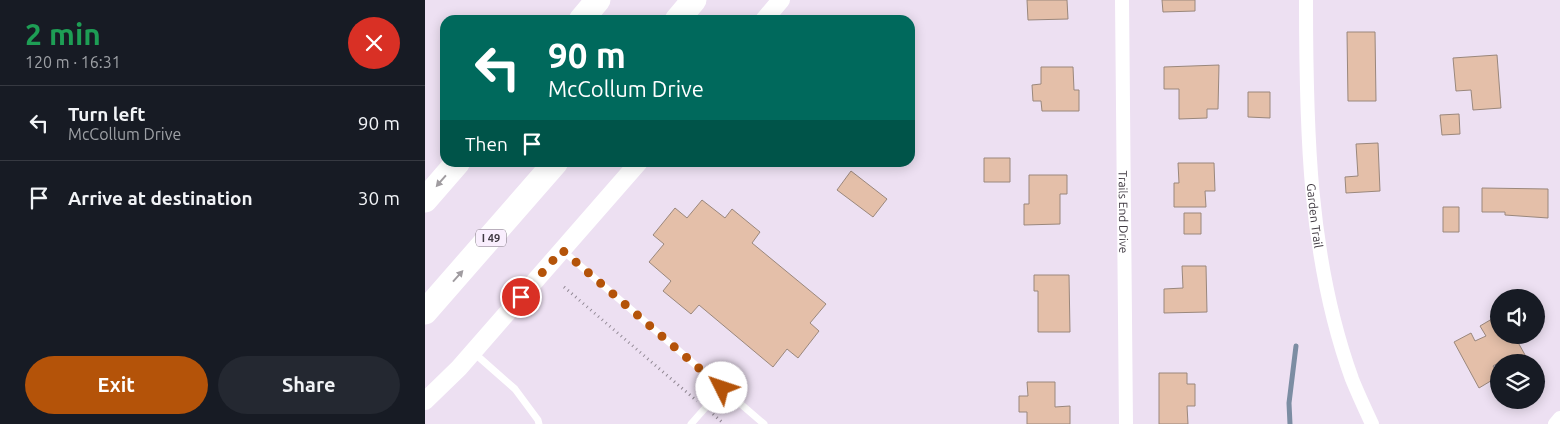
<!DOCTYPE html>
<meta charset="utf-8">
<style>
:root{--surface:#171b24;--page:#242831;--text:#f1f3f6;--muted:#9ea1a6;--line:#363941;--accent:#b45309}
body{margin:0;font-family:Ubuntu,sans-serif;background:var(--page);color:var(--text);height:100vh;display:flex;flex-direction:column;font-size:19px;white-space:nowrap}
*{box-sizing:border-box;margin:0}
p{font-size:16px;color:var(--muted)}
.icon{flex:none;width:28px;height:28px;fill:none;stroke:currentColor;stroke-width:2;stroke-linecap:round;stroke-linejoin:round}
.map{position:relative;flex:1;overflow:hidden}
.sheet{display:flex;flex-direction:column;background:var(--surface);width:425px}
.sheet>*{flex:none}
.banner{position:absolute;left:15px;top:15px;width:475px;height:152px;border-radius:15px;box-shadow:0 2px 12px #0003;background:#00695c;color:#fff;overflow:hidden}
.fabs{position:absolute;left:1065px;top:289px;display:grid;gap:10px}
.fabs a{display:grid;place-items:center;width:55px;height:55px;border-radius:50%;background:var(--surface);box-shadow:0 2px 12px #0003;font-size:25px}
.pin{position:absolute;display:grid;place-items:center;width:42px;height:42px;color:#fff;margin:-21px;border:2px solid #fff;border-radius:50%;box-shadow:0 1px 5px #0007}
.me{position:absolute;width:55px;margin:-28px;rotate:311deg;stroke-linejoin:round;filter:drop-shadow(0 0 4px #0008)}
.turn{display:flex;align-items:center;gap:18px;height:105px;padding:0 25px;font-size:22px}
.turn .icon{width:65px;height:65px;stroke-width:2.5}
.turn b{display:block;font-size:35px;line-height:42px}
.then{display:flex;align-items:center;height:48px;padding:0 25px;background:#0003;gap:10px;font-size:19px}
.round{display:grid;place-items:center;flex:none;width:52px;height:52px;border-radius:26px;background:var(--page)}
.headline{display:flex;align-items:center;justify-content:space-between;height:85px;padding:0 25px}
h1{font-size:30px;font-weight:600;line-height:38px;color:#1e9e55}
.cta{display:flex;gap:10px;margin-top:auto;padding:10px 25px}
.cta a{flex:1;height:58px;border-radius:30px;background:var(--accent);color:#fff;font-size:20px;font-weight:600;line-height:58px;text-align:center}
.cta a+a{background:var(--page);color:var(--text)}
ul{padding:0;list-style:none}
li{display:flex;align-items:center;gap:15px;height:75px;padding:0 25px;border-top:1px solid var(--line)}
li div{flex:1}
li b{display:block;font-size:19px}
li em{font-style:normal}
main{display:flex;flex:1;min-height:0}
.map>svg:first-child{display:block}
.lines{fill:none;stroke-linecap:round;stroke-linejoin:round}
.stream{stroke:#7c8da3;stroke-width:5}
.building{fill:#e4bfa9;stroke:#9a877c}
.path{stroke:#908793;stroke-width:3;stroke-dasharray:1 4;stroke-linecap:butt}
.service{stroke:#fff;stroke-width:7}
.minor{stroke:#fff;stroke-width:14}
.tertiary{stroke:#fff;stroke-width:18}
.motorway{stroke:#fff;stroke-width:25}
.oneway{fill:#a09ca0}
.route{stroke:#b45309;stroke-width:9;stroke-dasharray:0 16.2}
.labels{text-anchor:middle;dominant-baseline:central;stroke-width:4;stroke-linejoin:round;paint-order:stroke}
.shield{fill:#f9eefd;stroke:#78707a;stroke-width:1}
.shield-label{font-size:11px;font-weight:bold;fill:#403a42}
.street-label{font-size:12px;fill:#403a42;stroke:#f9eefd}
</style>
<main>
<section class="sheet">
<div class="headline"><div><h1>2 min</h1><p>120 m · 16:31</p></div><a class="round" style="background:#d93025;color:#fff"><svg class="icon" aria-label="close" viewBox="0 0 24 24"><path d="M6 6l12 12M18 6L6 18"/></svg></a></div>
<ul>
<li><svg class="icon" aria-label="left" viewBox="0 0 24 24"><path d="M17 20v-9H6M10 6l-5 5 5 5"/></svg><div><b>Turn left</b><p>McCollum Drive</p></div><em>90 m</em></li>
<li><svg class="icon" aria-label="arrive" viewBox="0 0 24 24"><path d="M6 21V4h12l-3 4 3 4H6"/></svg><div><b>Arrive at destination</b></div><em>30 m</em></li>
</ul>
<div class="cta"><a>Exit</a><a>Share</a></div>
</section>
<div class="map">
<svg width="1135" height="424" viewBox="0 0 1135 424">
<rect width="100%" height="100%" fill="#ede0f2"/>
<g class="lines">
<!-- stream -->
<path class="stream" d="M865 424 864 403 871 346"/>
</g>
<!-- building -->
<path class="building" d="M602 0H642L643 19 603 20Z
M737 0H770V11L738 12Z
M922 32H950L951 101H923Z
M1072 55 1076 108 1048 110 1046 90 1031 91 1028 58Z
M794 65 793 109H782V118L754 119V89H739V67Z
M616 67H648L649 90H654V111H617L616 101H608L607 85 616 84Z
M823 92H845V118L823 117Z
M1034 114 1035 134 1017 135 1015 115Z
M953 143 955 191 921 193 920 177 933 176 931 144Z
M559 158H585V182H559Z
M753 163H789L790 191H780L781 207H749V183H754Z
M426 171 462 199 448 217 412 190Z
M604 175H642V194H635V224L599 225V204H604Z
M1057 188 1123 189V218L1080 215V212H1057Z
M277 200 300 218 307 209 335 232 327 243 401 304 385 323 394 331 373 358 362 349 348 367 274 305 266 314 238 291 246 281 224 262 239 244 228 235 250 208 262 218Z
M1018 207H1034V232H1018Z
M759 213H776V234H759Z
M757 266H781L782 312 739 313V289L758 288Z
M609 275H644L645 332H613V291H609Z
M1072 316 1074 335H1083L1085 340 1090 337 1104 362H1082L1080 359 1068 366 1074 376 1054 388 1029 342 1046 333 1050 341 1061 336 1055 326Z
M734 373H762V384H770V406H762L763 424H734Z
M602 382H630V407L645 406V424H602V412H594V396H603Z"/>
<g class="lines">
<!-- path -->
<path class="path" d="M139 287 272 401
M288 414 299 424"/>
<!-- service -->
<path class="service" d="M137 250 339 424
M48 352 90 389 113 420 114 424
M266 424 281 407"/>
<!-- minor -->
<g class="minor">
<path id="s1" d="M697 0 701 424"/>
<path id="s2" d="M881 0C881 127 883 258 927 379 933 394 940 409 947 424"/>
<path d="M1130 424 1135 418"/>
</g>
<!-- tertiary -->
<path class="tertiary" d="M339 20 356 0
M0 401 34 368 214 162"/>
<!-- motorway -->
<path class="motorway" d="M156 20 173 0
M252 20 269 0
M0 200 33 162
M0 312 131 162"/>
</g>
<!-- one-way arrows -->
<defs><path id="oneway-solid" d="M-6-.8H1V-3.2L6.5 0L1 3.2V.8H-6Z" transform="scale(1.25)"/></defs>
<g class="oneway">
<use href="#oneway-solid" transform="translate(16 181) rotate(131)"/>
<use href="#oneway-solid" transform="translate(33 276) rotate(-48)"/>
</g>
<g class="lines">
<!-- route -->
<path class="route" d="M96 297 137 250 297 388"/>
</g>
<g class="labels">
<!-- shield labels -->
<rect class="shield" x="51" y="229.5" width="30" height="17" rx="4"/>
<g class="shield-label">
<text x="66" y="238">I 49</text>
</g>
<!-- street labels -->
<g class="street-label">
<text stroke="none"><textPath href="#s1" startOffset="212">Trails End Drive</textPath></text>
<text stroke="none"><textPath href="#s2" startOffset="216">Garden Trail</textPath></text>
</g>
</g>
</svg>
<div class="fabs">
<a><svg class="icon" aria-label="sound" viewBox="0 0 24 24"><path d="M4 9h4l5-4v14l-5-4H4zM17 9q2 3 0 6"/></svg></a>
<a><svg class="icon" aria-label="layers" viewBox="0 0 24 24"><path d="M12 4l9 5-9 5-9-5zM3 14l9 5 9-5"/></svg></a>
</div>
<div class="pin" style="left:96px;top:297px;background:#d93025"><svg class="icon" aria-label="arrive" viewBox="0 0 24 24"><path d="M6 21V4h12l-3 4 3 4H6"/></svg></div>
<svg class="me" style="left:297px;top:388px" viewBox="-20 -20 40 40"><circle r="19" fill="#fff"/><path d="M0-13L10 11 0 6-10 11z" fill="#b45309"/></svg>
<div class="banner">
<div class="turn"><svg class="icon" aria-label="left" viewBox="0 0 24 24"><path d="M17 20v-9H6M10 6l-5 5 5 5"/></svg><div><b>90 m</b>McCollum Drive</div></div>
<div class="then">Then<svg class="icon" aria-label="arrive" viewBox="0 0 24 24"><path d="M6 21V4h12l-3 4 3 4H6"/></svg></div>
</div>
</div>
</main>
